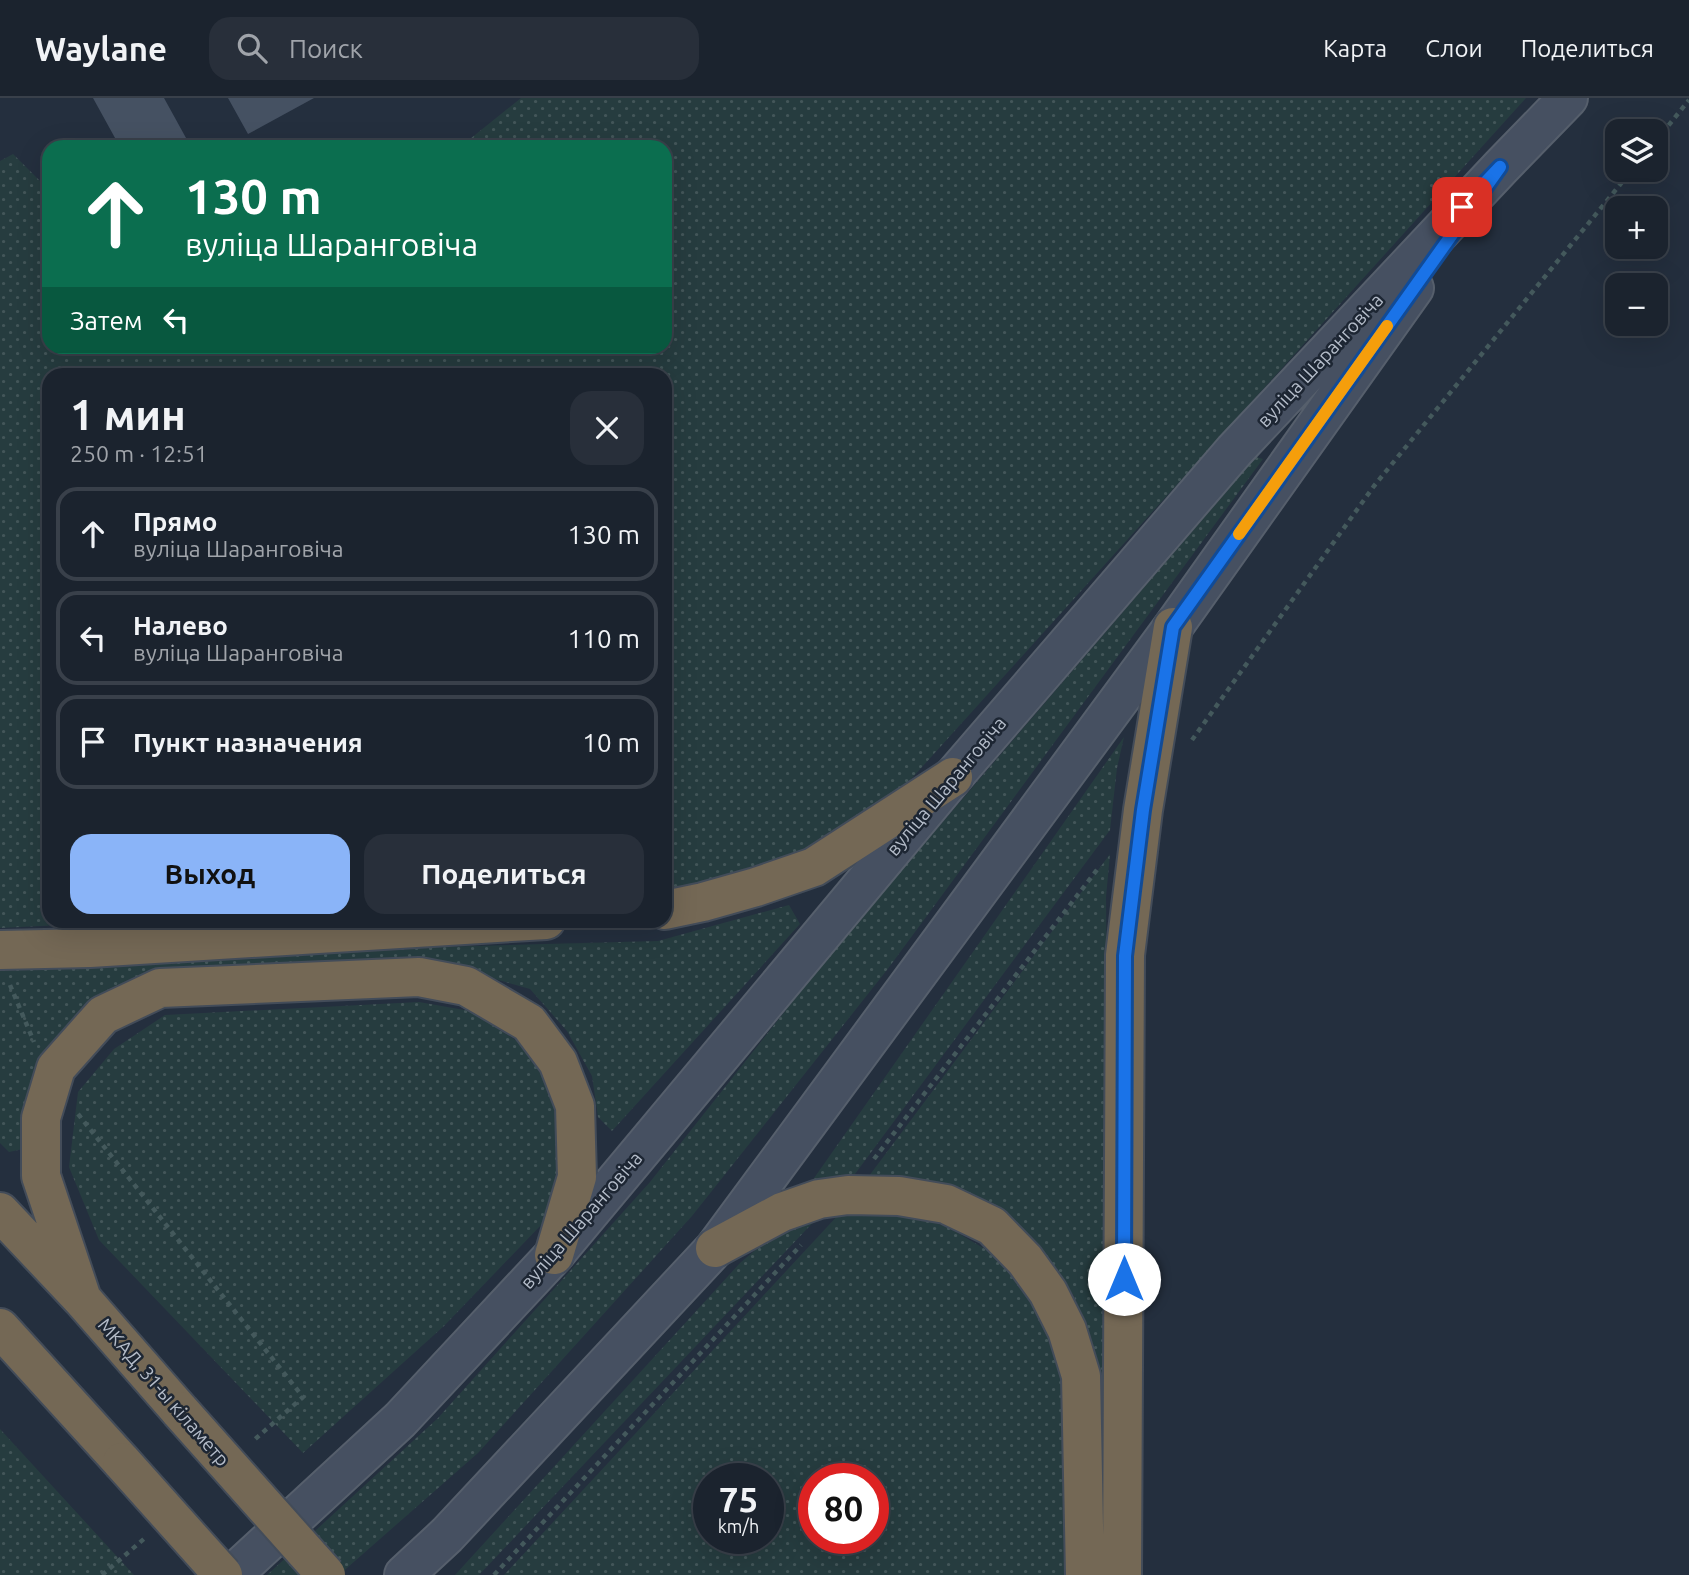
<!DOCTYPE html>
<html lang="ru">
<meta charset="utf-8">
<style>
:root{--surface:#1b232e;--page:#282f3a;--text:#f1f3f6;--muted:#a0a4aa;--line:#39404a;--accent:#8ab4f8}
body{margin:0;font-family:Ubuntu,sans-serif;background:var(--page);color:var(--text);height:100vh;display:flex;flex-direction:column;font-size:26px;white-space:nowrap}
*{box-sizing:border-box;margin:0}
p{font-size:23px;color:var(--muted)}
.icon{flex:none;width:38px;height:38px;fill:none;stroke:currentColor;stroke-width:2;stroke-linecap:round;stroke-linejoin:round}
.map{position:relative;flex:1;overflow:hidden}
.side{position:absolute;left:42px;top:270px;width:630px;height:560px;display:flex;flex-direction:column;background:var(--surface);border-radius:21px;box-shadow:0 7px 28px #0002,0 0 0 2px var(--line)}
.side>*{flex:none}
.top-card{position:absolute;left:42px;top:42px;width:630px;height:214px;border-radius:21px;box-shadow:0 7px 28px #0002,0 0 0 2px var(--line);background:#0b6e4f;color:#fff;overflow:hidden}
.controls{position:absolute;left:1605px;top:21px;display:grid;gap:14px}
.controls a{display:grid;place-items:center;width:63px;height:63px;border-radius:14px;background:var(--surface);box-shadow:0 7px 28px #0002,0 0 0 2px var(--line);font-size:35px}
.speed{position:absolute;left:693px;top:1365px;display:flex;gap:14px;font-size:35px;font-weight:700;text-align:center}
.speed>*{display:grid;place-content:center;width:91px;height:91px;border-radius:50%;background:var(--surface);box-shadow:0 7px 28px #0002,0 0 0 2px var(--line);line-height:1}
.speed small{font-size:18px;font-weight:400}
.speed .limit{border:10px solid #d22;background:#fff;color:#111}
.pin{position:absolute;display:grid;place-items:center;width:60px;height:60px;color:#fff;margin:-30px;border-radius:14px;box-shadow:0 4px 10px #0006}
.me{position:absolute;width:77px;margin:-38px;rotate:0deg;stroke-linejoin:round;filter:drop-shadow(0 0 5px #0008)}
.turn{display:flex;align-items:center;gap:24px;height:147px;padding:0 28px;font-size:32px}
.turn .icon{width:91px;height:91px;stroke-width:2.5}
.turn b{display:block;font-size:49px;line-height:60px}
.then{display:flex;align-items:center;height:66px;padding:0 28px;background:#0003;gap:14px;font-size:26px}
.round{display:grid;place-items:center;flex:none;width:74px;height:74px;border-radius:21px;background:var(--page)}
.summary{display:flex;align-items:center;justify-content:space-between;height:119px;padding:0 28px}
h1{font-size:42px;font-weight:700;line-height:52px}
.primary-button{display:flex;gap:14px;margin-top:auto;padding:14px 28px}
.primary-button a{flex:1;height:80px;border-radius:21px;background:var(--accent);color:#111;font-size:28px;font-weight:700;line-height:80px;text-align:center}
.primary-button a+a{background:var(--page);color:var(--text)}
ul{padding:0;list-style:none}
li{display:flex;align-items:center;gap:21px;height:94px;margin:0 14px 10px;padding:0 14px;border:4px solid var(--line);border-radius:21px}
li div{flex:1}
li b{display:block;font-size:26px}
li em{font-style:normal}
header{display:flex;align-items:center;gap:42px;box-sizing:border-box;height:98px;padding:0 35px;background:var(--surface);border-bottom:2px solid var(--line)}
header strong{font-size:33px}
nav{display:flex;gap:38px;margin-inline-start:auto;font-size:24px}
.search{width:490px;height:63px;background:var(--page);display:flex;align-items:center;gap:18px;box-sizing:border-box;padding:0 24px;border-radius:21px;color:var(--muted);font-size:26px}
.map>svg:first-child{display:block}
.grass{fill:url(#grass-dots);fill-rule:evenodd}
.building{fill:#455162}
.lines{fill:none;stroke-linecap:round;stroke-linejoin:round}
.secondary-casing{stroke:#565f6c;stroke-width:42}
.highway-casing{stroke:#434c59;stroke-width:42}
.path{stroke:#44595c;stroke-width:4.5;stroke-dasharray:5 5;stroke-linecap:butt}
.secondary{stroke:#465061;stroke-width:38}
.highway{stroke:#746855;stroke-width:38}
.highway-bridge-casing{stroke:#434c59;stroke-width:42;stroke-linecap:butt}
.highway-bridge{stroke:#746855;stroke-width:38}
.route-casing{stroke:#114b97;stroke-width:18}
.route{stroke:#1a73e8;stroke-width:12}
.slow{stroke:#f59e0b;stroke-width:12}
.labels{text-anchor:middle;dominant-baseline:central;stroke-width:5;stroke-linejoin:round;paint-order:stroke}
.street-label{font-size:19px;fill:#b4bcc9;stroke:#1d2633}
</style>
<header>
<strong>Waylane</strong>
<div class="search"><svg class="icon" aria-label="search" viewBox="0 0 24 24"><circle cx="10" cy="10" r="6"/><path d="M15 15l6 6"/></svg>Поиск</div>
<nav><a>Карта</a><a>Слои</a><a>Поделиться</a></nav>
</header>
<div class="map">
<svg width="1689" height="1477" viewBox="0 0 1689 1477">
<defs>
<pattern id="grass-dots" width="8" height="8" patternUnits="userSpaceOnUse" patternTransform="scale(1.75)"><rect width="8" height="8" fill="#263c3f"/><path d="M2 2h.1M6 6h.1" fill="none" stroke="#435659" stroke-width="1.8" stroke-linecap="round"/></pattern>
</defs>
<rect width="100%" height="100%" fill="#242f3e"/>
<!-- grass -->
<path class="grass" d="M521 0H1526L895 699 823 747 760 776 665 794V276H49V822L145 823 0 830V63L13 56 49 92V248H665V49H460Z
M1256 359 1263 361 887 872 692 1118 478 1355 339 1477H267L438 1320 650 1084 838 846Z
M1124 639 1117 670 1110 732 855 1076 812 1083Z
M1110 756 1106 799 1112 1477H1096L1086 1231 1074 1198 1038 1146 1015 1125 946 1088 915 1080 869 1078Z
M789 807 800 826 612 1033 598 1019 592 978 567 933 530 891 445 867 92 909 23 1051 9 1054 0 1045V871L400 850 658 843Z
M419 904 470 913 525 948 552 996 561 1055 544 1124 444 1228 303 1355 99 1142 69 1069 78 994 114 951 165 917Z
M822 1115 479 1477H455L740 1165 768 1141Z
M840 1115 914 1117 949 1130 992 1155 1016 1178 1043 1215 1066 1280 1069 1477H504ZM709 1381H768V1440H709ZM814 1381H873V1440H814Z
M0 1331 134 1477H0Z"/>
<!-- building -->
<path class="building" d="M93 0H164L191 49H120Z
M228 0H314L248 36Z"/>
<g class="lines">
<!-- secondary casing -->
<g class="secondary-casing">
<path id="secondary" d="M232 1477 400 1322 554 1157 953 679 1234 353 1501 69 1568 0
M404 1477 447 1437 715 1150 1173 529 1414 190"/>
</g>
<!-- highway casing -->
<g class="highway-casing">
<path id="highway" d="M665 812 703 804 756 789 814 769 953 679
M0 852 90 850 546 822
M0 1114 82 1201 180 1313
M715 1150 782 1114 819 1101 848 1097 899 1098 946 1106 992 1128 1025 1162 1048 1194 1067 1232 1081 1278 1085 1477
M82 1201 41 1078V1020L56 970 103 917 160 890 419 879 466 888 529 925 558 964 575 1008 577 1079 554 1157
M0 1230 122 1364
M1122 1477 1125 857 1143 712 1173 529"/>
</g>
<!-- path -->
<path class="path" d="M1656 43 1689 2
M1192 642 1374 388 1632 72
M10 887 34 944
M78 1016 303 1299 253 1343
M874 1061 1100 768
M102 1477 145 1440
M494 1477 801 1147"/>
<!-- secondary -->
<use href="#secondary" class="secondary"/>
<!-- highway -->
<use href="#highway" class="highway"/>
<!-- highway-bridge casing -->
<g class="highway-bridge-casing">
<path id="highway-bridge" d="M180 1313 326 1477
M122 1364 223 1477"/>
</g>
<!-- highway-bridge -->
<use href="#highway-bridge" class="highway-bridge"/>
</g>
<g class="lines">
<!-- route casing -->
<g class="route-casing">
<path id="route" d="M1124 1181 1125 858 1143 712 1173 529 1500 69 1462 109"/>
</g>
<!-- route -->
<use href="#route" class="route"/>
<!-- slow -->
<path class="slow" d="M1239 436 1387 228"/>
</g>
<g class="labels">
<!-- street labels -->
<g class="street-label">
<text transform="translate(1320 262) rotate(-47)">вуліца Шаранговіча</text>
<text transform="translate(946 688) rotate(-50)">вуліца Шаранговіча</text>
<text transform="translate(581 1122) rotate(-49)">вуліца Шаранговіча</text>
<text transform="translate(164 1294) rotate(49)">МКАД, 31-ы кіламетр</text>
</g>
</g>
</svg>
<div class="controls">
<a><svg class="icon" aria-label="layers" viewBox="0 0 24 24"><path d="M12 4l9 5-9 5-9-5zM3 14l9 5 9-5"/></svg></a>
<a>+</a>
<a>−</a>
</div>
<div class="speed"><div>75<small>km/h</small></div><div class="limit">80</div></div>
<div class="pin" style="left:1462px;top:109px;background:#d93025"><svg class="icon" aria-label="arrive" viewBox="0 0 24 24"><path d="M6 21V4h12l-3 4 3 4H6"/></svg></div>
<svg class="me" style="left:1124px;top:1181px" viewBox="-20 -20 40 40"><circle r="19" fill="#fff"/><path d="M0-13L10 11 0 6-10 11z" fill="#1a73e8"/></svg>
<div class="top-card">
<div class="turn"><svg class="icon" aria-label="ahead" viewBox="0 0 24 24"><path d="M12 20V5M6 11l6-6 6 6"/></svg><div><b>130 m</b>вуліца Шаранговіча</div></div>
<div class="then">Затем<svg class="icon" aria-label="left" viewBox="0 0 24 24"><path d="M17 20v-9H6M10 6l-5 5 5 5"/></svg></div>
</div>
<section class="side">
<div class="summary"><div><h1>1 мин</h1><p>250 m · 12:51</p></div><a class="round"><svg class="icon" aria-label="close" viewBox="0 0 24 24"><path d="M6 6l12 12M18 6L6 18"/></svg></a></div>
<ul>
<li><svg class="icon" aria-label="ahead" viewBox="0 0 24 24"><path d="M12 20V5M6 11l6-6 6 6"/></svg><div><b>Прямо</b><p>вуліца Шаранговіча</p></div><em>130 m</em></li>
<li><svg class="icon" aria-label="left" viewBox="0 0 24 24"><path d="M17 20v-9H6M10 6l-5 5 5 5"/></svg><div><b>Налево</b><p>вуліца Шаранговіча</p></div><em>110 m</em></li>
<li><svg class="icon" aria-label="arrive" viewBox="0 0 24 24"><path d="M6 21V4h12l-3 4 3 4H6"/></svg><div><b>Пункт назначения</b></div><em>10 m</em></li>
</ul>
<div class="primary-button"><a>Выход</a><a>Поделиться</a></div>
</section>
</div>
